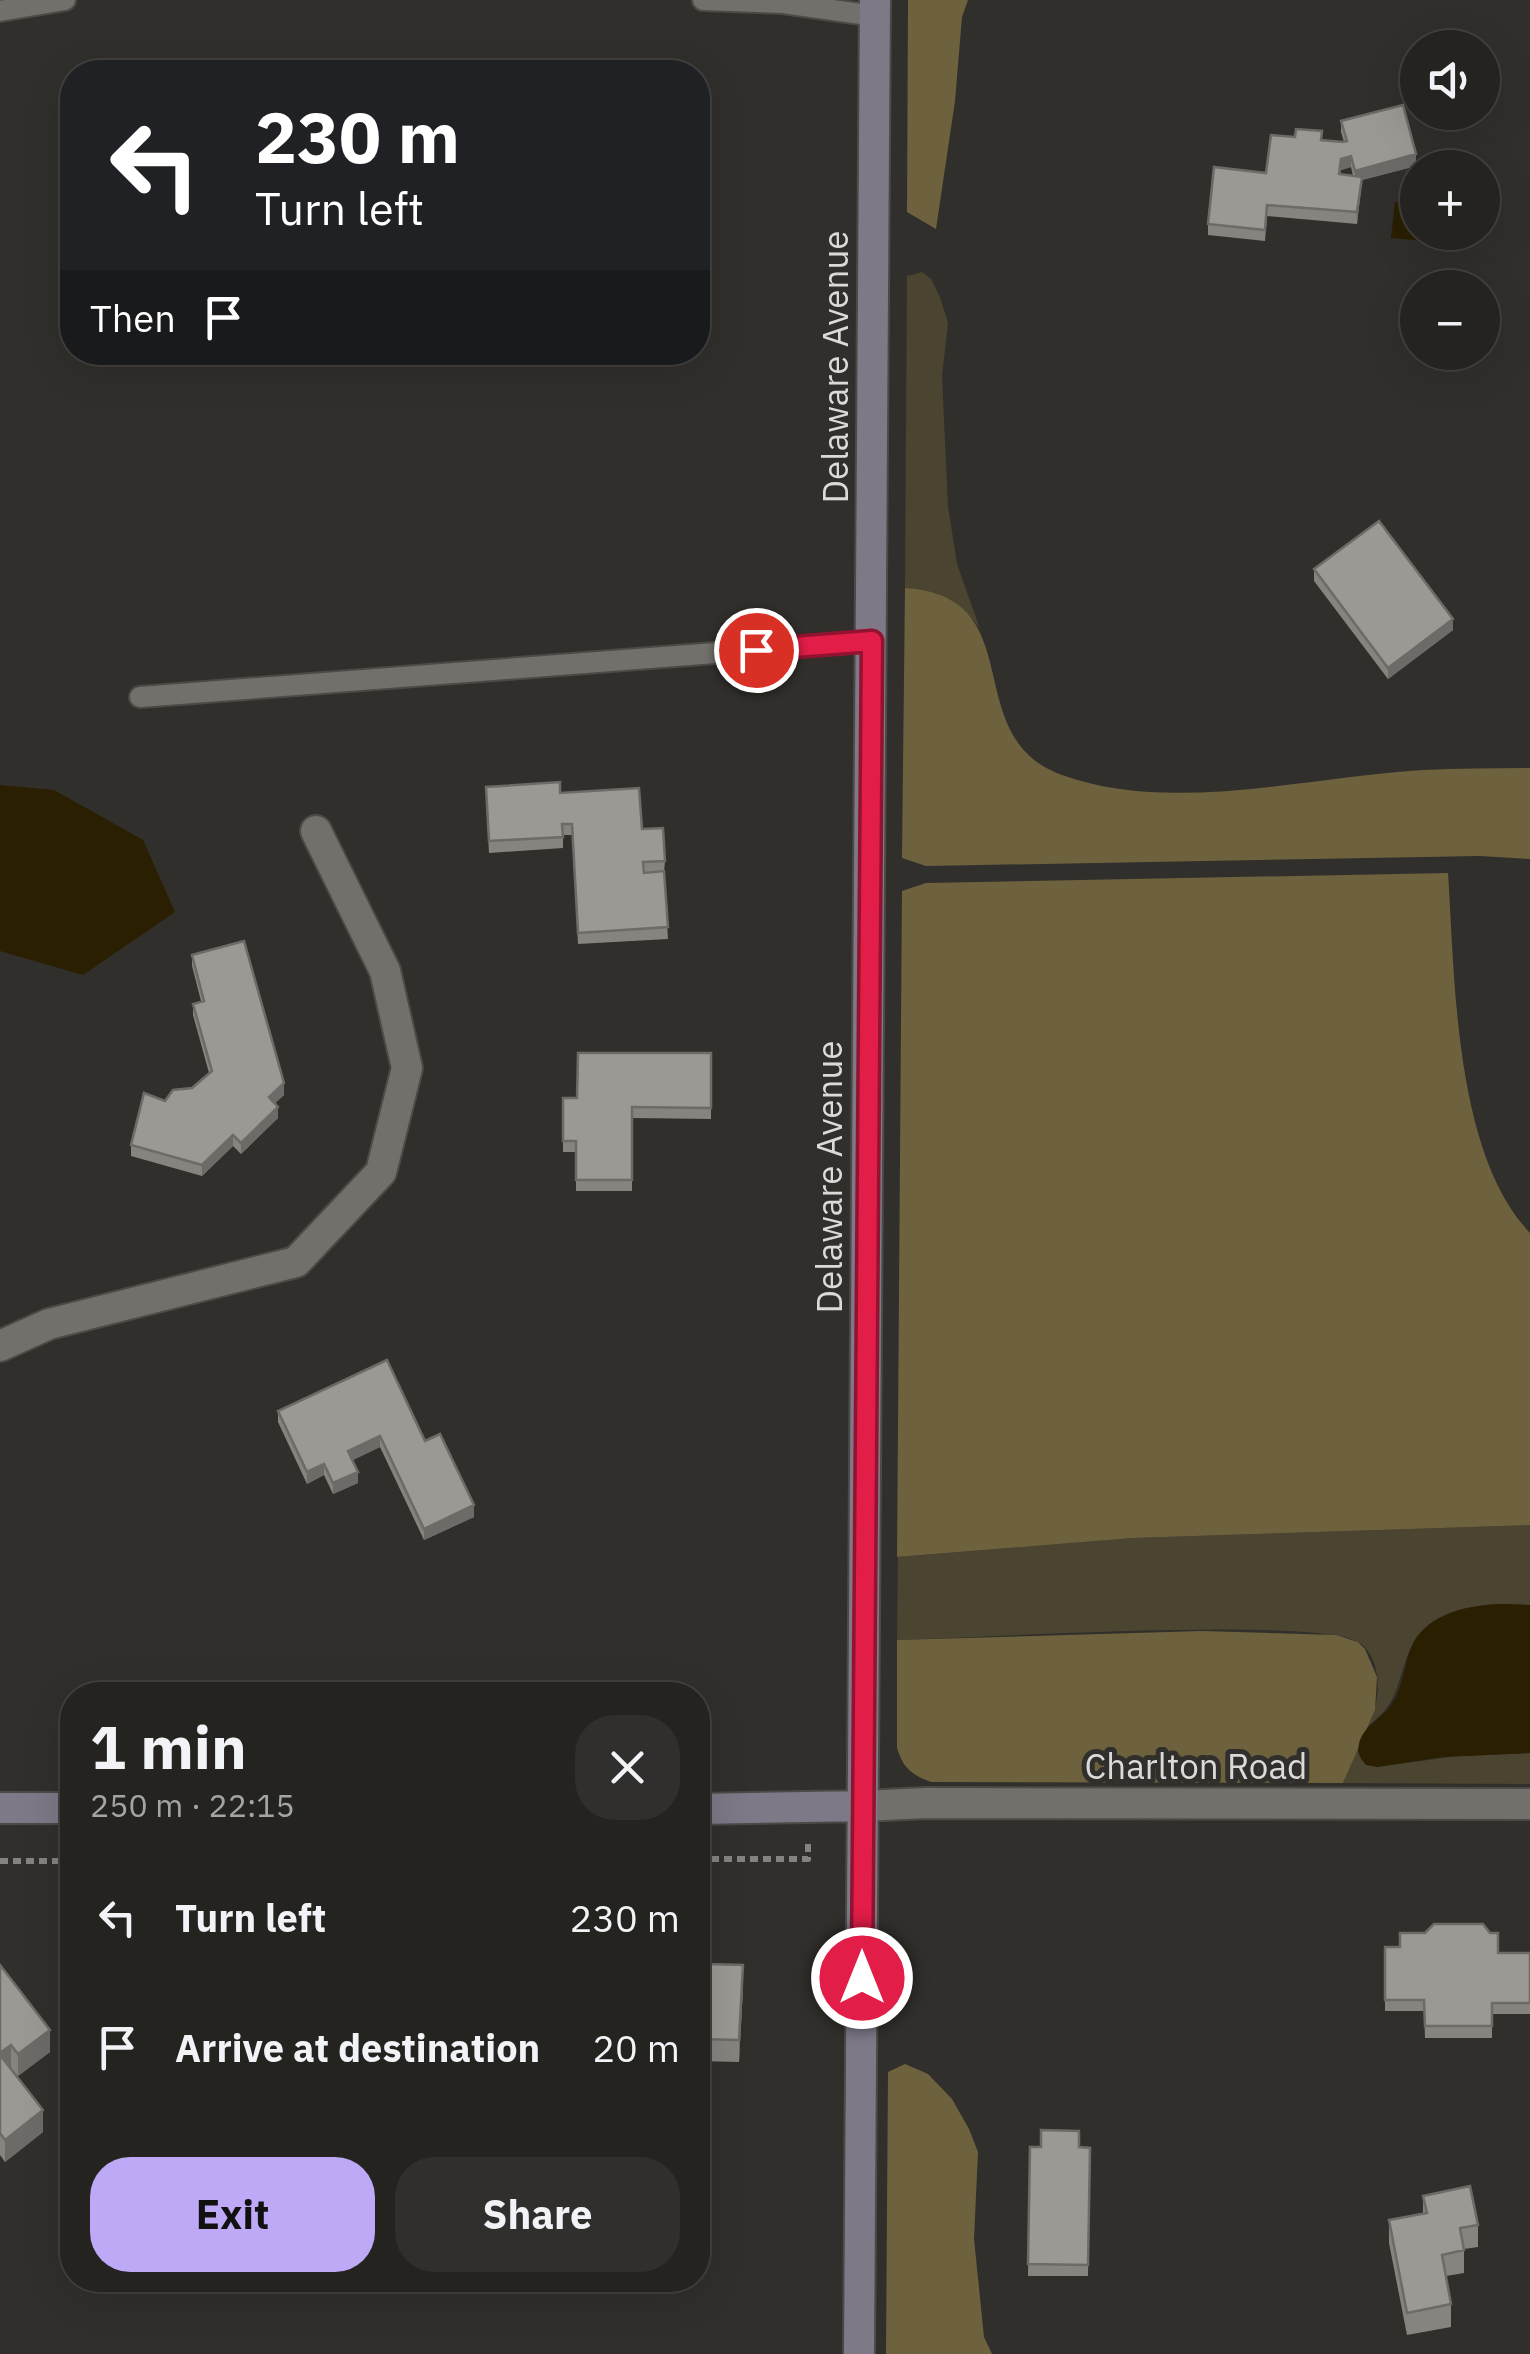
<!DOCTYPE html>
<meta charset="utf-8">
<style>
:root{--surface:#252320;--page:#312f2d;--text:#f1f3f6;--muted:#a3a4a5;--line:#42403e;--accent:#bda9f5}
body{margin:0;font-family:"IBM Plex Sans",sans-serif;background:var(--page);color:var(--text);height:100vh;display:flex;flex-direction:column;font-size:38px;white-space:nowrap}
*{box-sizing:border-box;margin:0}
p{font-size:32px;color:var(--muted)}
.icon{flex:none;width:55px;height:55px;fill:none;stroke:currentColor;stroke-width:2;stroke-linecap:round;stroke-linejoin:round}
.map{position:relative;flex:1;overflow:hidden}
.details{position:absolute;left:60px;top:1682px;width:650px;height:610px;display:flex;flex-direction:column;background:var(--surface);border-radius:40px;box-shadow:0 10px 40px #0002,0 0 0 2px var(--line)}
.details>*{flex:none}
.hud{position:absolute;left:60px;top:60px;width:650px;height:305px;border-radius:40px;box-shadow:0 10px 40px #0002,0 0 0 2px var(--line);background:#202124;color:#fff;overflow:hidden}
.fabs{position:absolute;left:1400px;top:30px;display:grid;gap:20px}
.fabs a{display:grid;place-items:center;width:100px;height:100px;border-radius:50%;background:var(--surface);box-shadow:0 10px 40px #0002,0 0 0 2px var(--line);font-size:50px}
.pin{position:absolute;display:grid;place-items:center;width:85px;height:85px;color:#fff;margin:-42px;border:5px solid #fff;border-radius:50%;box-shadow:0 2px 10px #0007}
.me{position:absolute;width:110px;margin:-55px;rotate:0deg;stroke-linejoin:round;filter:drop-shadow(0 0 8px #0008)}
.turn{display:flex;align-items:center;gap:35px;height:210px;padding:0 30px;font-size:45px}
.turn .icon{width:130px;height:130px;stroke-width:2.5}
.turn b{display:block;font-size:70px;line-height:85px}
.then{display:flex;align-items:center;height:95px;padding:0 30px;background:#0003;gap:20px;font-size:38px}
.round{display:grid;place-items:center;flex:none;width:105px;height:105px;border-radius:40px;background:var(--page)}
.overview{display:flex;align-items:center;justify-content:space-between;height:170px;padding:0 30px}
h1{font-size:60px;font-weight:700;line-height:75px}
.button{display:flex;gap:20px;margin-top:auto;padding:20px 30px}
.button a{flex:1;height:115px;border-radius:40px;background:var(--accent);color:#111;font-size:40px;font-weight:700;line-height:115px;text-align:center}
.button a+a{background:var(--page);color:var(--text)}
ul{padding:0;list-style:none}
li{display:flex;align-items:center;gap:30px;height:130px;padding:0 30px}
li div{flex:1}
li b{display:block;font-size:38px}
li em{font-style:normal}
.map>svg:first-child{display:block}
.green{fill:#4b4430}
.forest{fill:#6d613e}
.water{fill:#2a1f00}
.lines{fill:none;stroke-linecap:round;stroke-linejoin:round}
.lane-casing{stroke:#4b4a47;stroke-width:24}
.street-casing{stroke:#4b4a47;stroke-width:34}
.secondary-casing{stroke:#4b4a47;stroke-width:34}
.path{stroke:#858380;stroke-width:6;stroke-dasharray:8 5;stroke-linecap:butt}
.lane{stroke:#72706b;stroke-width:20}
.street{stroke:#72706b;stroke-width:30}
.secondary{stroke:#7e7887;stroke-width:30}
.wall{fill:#85847f;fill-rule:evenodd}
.shaded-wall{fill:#6c6b68}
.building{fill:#9b9994;stroke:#6c6b68;stroke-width:2.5}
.route-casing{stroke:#92132f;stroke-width:25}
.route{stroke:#e11d48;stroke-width:18}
.labels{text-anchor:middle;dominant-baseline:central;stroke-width:10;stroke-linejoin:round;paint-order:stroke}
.street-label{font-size:35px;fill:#dbdad8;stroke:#312f2b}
</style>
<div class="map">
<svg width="1530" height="2354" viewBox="0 0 1530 2354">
<rect width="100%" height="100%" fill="#312f2b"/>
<!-- green -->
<path class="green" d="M922 272 931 279 940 297 948 323 942 376 948 506 957 564 980 629C963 604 936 590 905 588L907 276Z
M1530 1525V1605C1490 1602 1430 1605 1411 1647 1395 1683 1402 1700 1367 1727 1381 1704 1384 1661 1360 1643 1322 1615 967 1639 897 1640L898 1557 1133 1538Z
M1359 1745 1358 1751 1377 1767 1457 1756 1530 1753V1784L1343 1783Z"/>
<!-- forest -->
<path class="forest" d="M908 0H968L962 17 955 101 936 229 907 212Z
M905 588C1034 596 956 737 1062 775 1172 815 1310 776 1424 770 1459 768 1495 769 1530 768V859L1480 856 926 866 902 858Z
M1448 873C1455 978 1454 1153 1530 1233V1525L1133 1538 897 1557 902 891 926 883Z
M1202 1631 1336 1635 1358 1642 1365 1649 1377 1677 1375 1710 1343 1783 931 1782C912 1775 903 1768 897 1748V1640Z
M905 2064 928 2074 952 2099 969 2129 978 2152 974 2239 984 2337 992 2354H886L888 2072Z"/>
<!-- water -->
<path class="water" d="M1395 202 1417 205 1418 232 1462 233 1461 244 1391 238Z
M0 785 54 790 143 840 175 912 83 975 0 951Z
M1502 1604 1530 1605V1753L1443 1757 1377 1767 1366 1765C1360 1758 1357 1753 1359 1744 1363 1725 1384 1718 1393 1702 1407 1680 1403 1650 1422 1631 1443 1610 1474 1605 1502 1604Z"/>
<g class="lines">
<!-- lane casing -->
<g class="lane-casing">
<path id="lane" d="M703 0 783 3 875 16
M0 11 65 0
M140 697 872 641"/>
</g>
<!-- street casing -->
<g class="street-casing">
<path id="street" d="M0 1346 49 1324 296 1262 381 1172 407 1068 385 971 316 831
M863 1806 926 1803 1530 1804"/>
</g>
<!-- secondary casing -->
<g class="secondary-casing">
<path id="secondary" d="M0 1808H72
M698 1809 863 1806
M859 2354 875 0"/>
</g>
<!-- path -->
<path class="path" d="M698 1859H808V1840
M0 1861H72"/>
<!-- lane -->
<use href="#lane" class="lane"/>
<!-- street -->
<use href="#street" class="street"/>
<!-- secondary -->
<use href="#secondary" class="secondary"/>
</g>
<!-- wall -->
<path class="wall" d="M1341 121 1416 166 1362 180 1357 224 1267 216 1265 241 1208 235V224L1266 173 1322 140 1344 142 1341 132ZM1351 167 1353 176 1341 174V170Z
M1314 569 1453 630 1388 679 1314 581Z
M560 793 642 829 665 861 664 872 668 939 578 944 572 835H563V848L489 853 486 798Z
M192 955 284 1095 275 1103 278 1118 241 1154 233 1146 202 1176 131 1156V1145L165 1101 192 1088 209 1073 193 1015V1004L201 1001 192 966Z
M711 1053V1119L632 1118V1191H576V1152H563V1098H577Z
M278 1411 425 1441 474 1517 424 1540 380 1447 353 1460 358 1483 333 1494 324 1475 307 1484 278 1422Z
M1385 1947 1498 1953H1530V2014H1492V2038H1425L1424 2011H1385Z
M698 1957 743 1987 739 2062 698 2061Z
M0 1965 50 2052 18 2076 10 2068 43 2132 5 2162 0 2155Z
M1030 2147 1090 2148 1088 2276H1028Z
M1423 2196 1478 2225V2247L1464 2249V2273L1446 2276 1451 2304V2327L1407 2335 1389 2243V2220L1423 2213Z"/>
<!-- shaded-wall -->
<path class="shaded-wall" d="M1416 154V166L1362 180 1357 224 1355 171Z
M1351 156V167L1341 170 1339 185 1341 159Z
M1453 619V630L1388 679V668Z
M284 1083V1095L269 1109V1097Z
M278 1107V1118L241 1154V1143Z
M233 1135V1146L202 1176V1165Z
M380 1436V1447L348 1462V1451Z
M324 1464V1475L307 1484V1472Z
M358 1472V1483L333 1494V1483Z
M474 1505V1517L424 1540V1529Z
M743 1965V1987L739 2062V2040Z
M50 2030V2052L18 2076V2054Z
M11 2045V2067L0 2075V2053Z
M43 2110V2132L5 2162V2140Z"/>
<!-- building -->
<path class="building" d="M1403 105 1416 154 1355 171 1351 156 1341 159 1339 174 1362 177 1357 212 1267 205 1265 230 1208 224 1214 167 1266 173 1271 135 1295 137 1296 129 1322 131 1321 140 1343 142 1347 141 1341 121Z
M1379 521 1453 619 1388 668 1314 569Z
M560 782V793L639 788 642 829 663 828 665 861 643 862 644 873 664 871 668 927 578 933 572 824H562L563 837 489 841 486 787Z
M244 941 284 1083 269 1097 278 1107 241 1143 233 1135 202 1165 131 1145 144 1093 165 1101 173 1090 192 1088 212 1071 193 1004 204 1001 192 955Z
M578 1053H711V1108L632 1107V1180H576V1141H563V1098H577Z
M387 1360 425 1441 440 1434 474 1505 424 1529 380 1436 348 1451 358 1472 333 1483 324 1464 307 1472 278 1411Z
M1434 1924H1483L1490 1933H1498V1953H1530V2003H1492V2026H1425L1424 2000H1385V1947H1400V1933H1425Z
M698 1957H708V1964L743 1965 739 2040 698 2039Z
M0 1965 50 2030 18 2054 11 2045 0 2053Z
M0 2055 43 2110 5 2140 0 2133Z
M1041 2130 1079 2131V2147L1090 2148 1088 2265 1028 2264 1030 2147H1041Z
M1470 2186 1478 2225 1460 2228 1464 2250 1442 2255 1451 2304 1407 2313 1389 2220 1427 2213 1423 2196Z"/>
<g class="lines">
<!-- route casing -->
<g class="route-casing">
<path id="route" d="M756 650 872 641 862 1978"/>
</g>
<!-- route -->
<use href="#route" class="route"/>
</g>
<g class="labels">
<!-- street labels -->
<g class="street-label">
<text transform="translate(835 367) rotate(-90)">Delaware Avenue</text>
<text transform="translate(829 1177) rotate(-90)">Delaware Avenue</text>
<text x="1196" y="1766">Charlton Road</text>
</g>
</g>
</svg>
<div class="fabs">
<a><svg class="icon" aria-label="sound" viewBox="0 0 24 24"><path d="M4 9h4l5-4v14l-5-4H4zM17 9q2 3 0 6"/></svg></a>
<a>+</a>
<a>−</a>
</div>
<div class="pin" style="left:756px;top:650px;background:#d93025"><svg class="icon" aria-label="arrive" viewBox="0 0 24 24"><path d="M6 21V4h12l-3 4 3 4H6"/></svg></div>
<svg class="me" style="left:862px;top:1978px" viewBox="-20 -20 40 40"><circle r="17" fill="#e11d48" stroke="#fff" stroke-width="3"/><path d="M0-11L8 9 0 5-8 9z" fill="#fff"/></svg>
<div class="hud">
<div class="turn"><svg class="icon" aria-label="left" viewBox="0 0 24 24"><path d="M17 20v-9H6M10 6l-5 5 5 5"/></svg><div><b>230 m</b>Turn left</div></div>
<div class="then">Then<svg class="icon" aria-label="arrive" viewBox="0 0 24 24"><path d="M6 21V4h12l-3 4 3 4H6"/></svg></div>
</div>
<section class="details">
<div class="overview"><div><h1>1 min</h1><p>250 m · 22:15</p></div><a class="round"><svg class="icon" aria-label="close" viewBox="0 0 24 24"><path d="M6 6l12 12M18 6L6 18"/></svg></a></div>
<ul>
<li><svg class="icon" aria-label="left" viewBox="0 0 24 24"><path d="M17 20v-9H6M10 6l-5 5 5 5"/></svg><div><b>Turn left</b></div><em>230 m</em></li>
<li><svg class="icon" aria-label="arrive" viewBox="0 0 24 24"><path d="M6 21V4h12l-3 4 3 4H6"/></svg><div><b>Arrive at destination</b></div><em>20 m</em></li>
</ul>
<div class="button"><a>Exit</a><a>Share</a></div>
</section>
</div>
